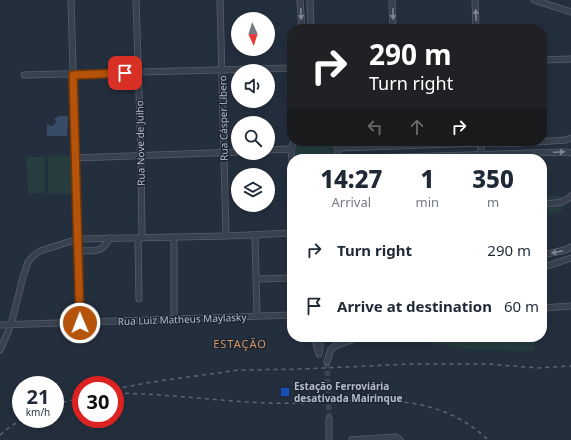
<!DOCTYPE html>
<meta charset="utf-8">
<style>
:root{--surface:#fff;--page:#f2f2f3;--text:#1f2937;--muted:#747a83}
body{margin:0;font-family:"Noto Sans",sans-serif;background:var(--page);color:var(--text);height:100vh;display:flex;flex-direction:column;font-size:15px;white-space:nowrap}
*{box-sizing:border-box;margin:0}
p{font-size:13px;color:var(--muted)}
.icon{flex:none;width:22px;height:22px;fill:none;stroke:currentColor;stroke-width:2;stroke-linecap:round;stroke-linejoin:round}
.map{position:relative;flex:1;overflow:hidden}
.side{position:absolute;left:287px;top:154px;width:260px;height:188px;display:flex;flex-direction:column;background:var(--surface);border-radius:16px;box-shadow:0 2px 10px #0003}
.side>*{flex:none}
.banner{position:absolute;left:287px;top:24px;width:260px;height:122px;border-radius:16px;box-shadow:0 2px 10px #0003;background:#202124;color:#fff;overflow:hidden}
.needle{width:26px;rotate:176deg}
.buttons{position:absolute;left:231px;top:12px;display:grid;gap:8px}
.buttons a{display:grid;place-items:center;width:44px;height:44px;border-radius:50%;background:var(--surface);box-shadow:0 2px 10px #0003;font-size:20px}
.speed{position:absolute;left:12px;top:376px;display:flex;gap:8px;font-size:20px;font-weight:700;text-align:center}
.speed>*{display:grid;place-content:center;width:52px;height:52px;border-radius:50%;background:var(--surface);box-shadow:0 2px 10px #0003;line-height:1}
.speed small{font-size:10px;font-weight:400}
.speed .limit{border:6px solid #d22;background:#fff;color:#111}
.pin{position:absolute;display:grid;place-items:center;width:34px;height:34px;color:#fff;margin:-17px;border-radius:8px;box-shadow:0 2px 6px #0006}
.me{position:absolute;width:44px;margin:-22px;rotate:359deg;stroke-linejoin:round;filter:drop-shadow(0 0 3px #0008)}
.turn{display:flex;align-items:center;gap:14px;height:84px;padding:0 16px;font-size:18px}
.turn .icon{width:52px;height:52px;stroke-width:2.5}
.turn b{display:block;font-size:28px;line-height:34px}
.lanes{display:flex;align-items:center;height:38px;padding:0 16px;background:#0003;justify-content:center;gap:20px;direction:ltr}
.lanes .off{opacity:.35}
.eta{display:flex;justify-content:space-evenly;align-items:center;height:68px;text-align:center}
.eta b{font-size:24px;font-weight:800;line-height:28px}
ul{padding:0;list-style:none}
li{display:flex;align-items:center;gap:12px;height:56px;padding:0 16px}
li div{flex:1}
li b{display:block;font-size:15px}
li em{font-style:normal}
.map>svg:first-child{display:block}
.green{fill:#263c3f}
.water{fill:#394c67}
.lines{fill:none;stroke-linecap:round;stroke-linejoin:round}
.street-tunnel{stroke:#3a4453;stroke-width:5.5;stroke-dasharray:5.5 3;stroke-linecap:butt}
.street-casing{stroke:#565f6c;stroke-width:7}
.street{stroke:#38414e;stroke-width:5.5}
.rail{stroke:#5a6575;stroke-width:1.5;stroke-dasharray:4 4;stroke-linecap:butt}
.oneway{fill:#7c8592}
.route-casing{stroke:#753606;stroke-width:10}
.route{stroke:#b45309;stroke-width:7}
.transit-dot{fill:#1a4fb4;stroke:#1d2633;stroke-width:1.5}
.labels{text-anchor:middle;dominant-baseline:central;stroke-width:3;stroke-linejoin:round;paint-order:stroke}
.street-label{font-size:10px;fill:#b4bcc9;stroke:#1d2633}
.poi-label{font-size:10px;font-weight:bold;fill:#b4bcc9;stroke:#1d2633;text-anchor:start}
.neighbourhood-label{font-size:11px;letter-spacing:1px;fill:#d59563;stroke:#1d2633}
</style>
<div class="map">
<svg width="571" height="440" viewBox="0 0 571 440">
<rect width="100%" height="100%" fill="#242f3e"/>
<!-- green -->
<path class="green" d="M300 141H330C334 147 335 152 333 159H296L295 149Z
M48 155 72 156 71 194H48Z
M26 157H45V193L28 194Z
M542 196H560L564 198 565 205 560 212 542 216Z
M403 337H536L534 351 463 349 404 338Z"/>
<!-- water -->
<path class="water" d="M59 116H68L67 136H47V124L51 126 54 125 56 122 54 119Z"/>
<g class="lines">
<!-- street-tunnel -->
<path class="street-tunnel" d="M327 362 329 419"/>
<!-- street casing -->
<g class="street-casing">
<path id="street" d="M71 0 78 239 80 323
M136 0 141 155 142 238
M220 0 226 236
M300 0 302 29
M310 0 311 29
M392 0 393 29
M475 0 476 29
M534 0 571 12
M542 60 571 59
M24 75 292 68
M335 141 338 148V159
M481 141V159
M338 148 481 143H518L566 140 571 138
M268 150 291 149
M75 158 238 152
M338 159 566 152 571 153
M292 160 291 149 294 141
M542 204C553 203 563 204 571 196
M255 235 257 316
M174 237V319
M138 238 139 299
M79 251C95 250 101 254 110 238
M542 255 565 250 571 247
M542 266 550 265 571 258
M256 279 292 278
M542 308 571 306
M0 325 292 315
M314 337 319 354
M0 350 11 325 23 277 28 262 33 256 40 251 78 239 226 236 292 233
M319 354 320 347V337
M327 362 330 351 335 346 359 337
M329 419V440
M352 440 396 437 400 440"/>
</g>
<!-- street -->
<use href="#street" class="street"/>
<!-- rail -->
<path class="rail" d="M115 389 152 382 239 370 302 369 411 364H488L538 368 571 366
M117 393C168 394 218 401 268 403 343 406 427 381 488 440
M55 404 81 398
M0 435 7 429 22 419"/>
</g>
<!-- one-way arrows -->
<defs><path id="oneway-solid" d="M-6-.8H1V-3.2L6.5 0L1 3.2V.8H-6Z"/></defs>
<g class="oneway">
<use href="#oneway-solid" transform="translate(301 14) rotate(87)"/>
<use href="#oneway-solid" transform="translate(393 14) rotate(89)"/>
<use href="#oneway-solid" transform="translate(476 15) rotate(-92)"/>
<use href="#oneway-solid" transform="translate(559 152) rotate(-2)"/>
<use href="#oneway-solid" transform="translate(557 252) rotate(169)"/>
</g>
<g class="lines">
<!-- route casing -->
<g class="route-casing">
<path id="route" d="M80 323 73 75 125 73"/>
</g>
<!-- route -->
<use href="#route" class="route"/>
</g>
<!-- markers -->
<rect class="transit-dot" x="280" y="387" width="10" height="10" rx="2"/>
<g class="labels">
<!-- street labels -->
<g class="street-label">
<text transform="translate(223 118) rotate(-91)">Rua Cásper Líbero</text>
<text transform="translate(140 143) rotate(-91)">Rua Nove de Julho</text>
<text transform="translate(182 319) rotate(-2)">Rua Luiz Matheus Maylasky</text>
</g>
<!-- poi labels -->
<g class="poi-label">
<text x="294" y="386">Estação Ferroviária<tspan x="294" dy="12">desativada Mairinque</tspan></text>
</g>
<!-- neighbourhood labels -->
<g class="neighbourhood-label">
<text x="240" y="343">ESTAÇÃO</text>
</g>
</g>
</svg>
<div class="buttons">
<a><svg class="needle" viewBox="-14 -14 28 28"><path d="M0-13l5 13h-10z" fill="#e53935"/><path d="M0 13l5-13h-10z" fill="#747a83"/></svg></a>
<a><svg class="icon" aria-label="sound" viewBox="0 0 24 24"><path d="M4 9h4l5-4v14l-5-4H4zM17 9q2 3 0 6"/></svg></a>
<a><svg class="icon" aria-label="search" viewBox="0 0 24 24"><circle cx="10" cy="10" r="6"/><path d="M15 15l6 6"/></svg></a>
<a><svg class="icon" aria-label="layers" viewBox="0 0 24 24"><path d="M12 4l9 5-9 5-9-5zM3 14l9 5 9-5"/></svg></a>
</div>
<div class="speed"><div>21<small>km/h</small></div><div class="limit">30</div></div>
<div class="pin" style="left:125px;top:73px;background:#d93025"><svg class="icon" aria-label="arrive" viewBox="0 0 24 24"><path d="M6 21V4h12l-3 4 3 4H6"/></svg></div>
<svg class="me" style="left:80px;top:323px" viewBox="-20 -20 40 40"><circle r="17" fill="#b45309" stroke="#fff" stroke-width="3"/><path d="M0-11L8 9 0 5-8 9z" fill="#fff"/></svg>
<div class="banner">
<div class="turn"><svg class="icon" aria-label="right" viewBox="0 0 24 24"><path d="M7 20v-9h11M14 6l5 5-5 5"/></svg><div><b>290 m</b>Turn right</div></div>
<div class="lanes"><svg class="icon off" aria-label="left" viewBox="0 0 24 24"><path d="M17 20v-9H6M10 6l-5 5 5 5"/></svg><svg class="icon off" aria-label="ahead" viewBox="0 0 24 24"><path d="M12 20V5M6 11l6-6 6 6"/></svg><svg class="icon" aria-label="right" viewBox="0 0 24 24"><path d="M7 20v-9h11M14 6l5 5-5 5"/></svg></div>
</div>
<section class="side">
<div class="eta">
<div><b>14:27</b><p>Arrival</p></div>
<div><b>1</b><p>min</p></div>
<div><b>350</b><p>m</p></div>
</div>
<ul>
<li><svg class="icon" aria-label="right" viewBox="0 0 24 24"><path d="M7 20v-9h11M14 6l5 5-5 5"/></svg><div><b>Turn right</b></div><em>290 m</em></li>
<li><svg class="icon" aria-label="arrive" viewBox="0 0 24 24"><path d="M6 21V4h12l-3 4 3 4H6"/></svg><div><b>Arrive at destination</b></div><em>60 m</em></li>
</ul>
</section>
</div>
